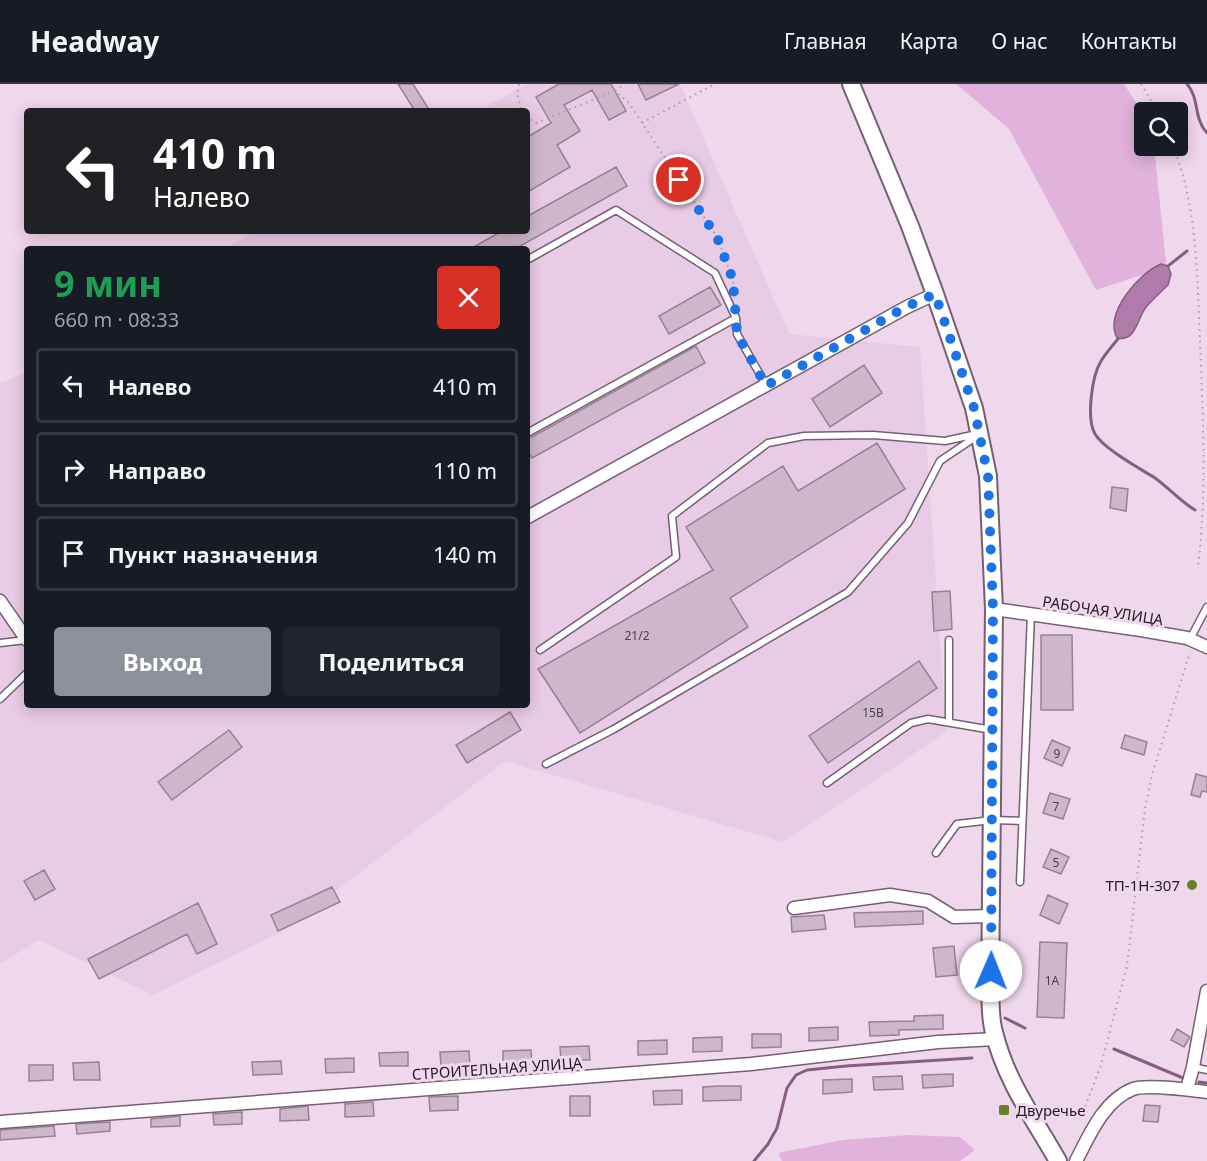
<!DOCTYPE html>
<html lang="ru">
<meta charset="utf-8">
<style>
:root{--surface:#171b24;--page:#20242c;--text:#f1f3f6;--muted:#9ea1a6;--line:#363941;--accent:#8c9099}
body{margin:0;font-family:"Noto Sans",sans-serif;background:var(--page);color:var(--text);height:100vh;display:flex;flex-direction:column;font-size:22px;white-space:nowrap}
*{box-sizing:border-box;margin:0}
p{font-size:20px;color:var(--muted)}
.icon{flex:none;width:33px;height:33px;fill:none;stroke:currentColor;stroke-width:2;stroke-linecap:round;stroke-linejoin:round}
.map{position:relative;flex:1;overflow:hidden}
.panel{position:absolute;left:24px;top:162px;width:506px;height:462px;display:flex;flex-direction:column;background:var(--surface);border-radius:6px;box-shadow:0 3px 15px #0003}
.panel>*{flex:none}
.banner{position:absolute;left:24px;top:24px;width:506px;height:126px;border-radius:6px;box-shadow:0 3px 15px #0003;background:#202124;color:#fff;overflow:hidden}
.tools{position:absolute;left:1134px;top:18px;display:grid;gap:12px}
.tools a{display:grid;place-items:center;width:54px;height:54px;border-radius:6px;background:var(--surface);box-shadow:0 3px 15px #0003;font-size:30px}
.pin{position:absolute;display:grid;place-items:center;width:51px;height:51px;color:#fff;margin:-26px;border:3px solid #fff;border-radius:50%;box-shadow:0 2px 6px #0007}
.me{position:absolute;width:66px;margin:-33px;rotate:1deg;stroke-linejoin:round;filter:drop-shadow(0 0 4px #0008)}
.turn{display:flex;align-items:center;gap:21px;height:126px;padding:0 30px;font-size:27px}
.turn .icon{width:78px;height:78px;stroke-width:2.5}
.turn b{display:block;font-size:42px;line-height:51px}
.round{display:grid;place-items:center;flex:none;width:63px;height:63px;border-radius:6px;background:var(--page)}
.overview{display:flex;align-items:center;justify-content:space-between;height:102px;padding:0 30px}
h1{font-size:36px;font-weight:700;line-height:45px;color:#1e9e55}
.button{display:flex;gap:12px;margin-top:auto;padding:12px 30px}
.button a{flex:1;height:69px;border-radius:6px;background:var(--accent);color:#fff;font-size:24px;font-weight:700;line-height:69px;text-align:center}
.button a+a{background:var(--page);color:var(--text)}
ul{padding:0;list-style:none}
li{display:flex;align-items:center;gap:18px;height:75px;margin:0 12px 9px;padding:0 18px;border:3px solid var(--line);border-radius:6px}
li div{flex:1}
li b{display:block;font-size:22px}
li em{font-style:normal}
header{display:flex;align-items:center;gap:36px;box-sizing:border-box;height:84px;padding:0 30px;background:var(--surface);border-bottom:2px solid var(--line)}
header strong{font-size:28px}
nav{display:flex;gap:33px;margin-inline-start:auto;font-size:21px}
.map>svg:first-child{display:block}
.built{fill:#e8cbe5}
.green{fill:#e1b2dc}
.water{fill:#b07bab;stroke:#855e82;stroke-width:1.5}
.lines{fill:none;stroke-linecap:round;stroke-linejoin:round}
.stream{stroke:#855e82;stroke-width:3}
.building{fill:#ceb7cb;stroke:#978194;stroke-width:1.5}
.service-casing{stroke:#746072;stroke-width:9}
.minor-casing{stroke:#746072;stroke-width:15}
.secondary-casing{stroke:#746072;stroke-width:20}
.path{stroke:#ad9aaa;stroke-width:2;stroke-dasharray:1.5 4.5;stroke-linecap:butt}
.service{stroke:#fff;stroke-width:6}
.minor{stroke:#fff;stroke-width:12}
.secondary{stroke:#fff;stroke-width:16}
.route{stroke:#1a73e8;stroke-width:10;stroke-dasharray:0 18}
.poi-dot{fill:#6b7c2b;stroke:#f0d8ec;stroke-width:2}
.labels{text-anchor:middle;dominant-baseline:central;stroke-width:6;stroke-linejoin:round;paint-order:stroke}
.number-label{font-size:12px;fill:#4d414c}
.street-label{font-size:15px;fill:#221a21;stroke:#f0d8ec}
.poi-label{font-size:15px;fill:#221a21;stroke:#f0d8ec;text-anchor:end}
</style>
<header>
<strong>Headway</strong>
<nav><a>Главная</a><a>Карта</a><a>О нас</a><a>Контакты</a></nav>
</header>
<div class="map">
<svg width="1207" height="1077" viewBox="0 0 1207 1077">
<rect width="100%" height="100%" fill="#f0d8ec"/>
<!-- built -->
<path class="built" d="M526 0H680L789 250 920 263 946 648 783 758 505 677 285 846 153 911 39 856 0 880V299L27 288V621H526V165H223L257 147H526V27H479Z"/>
<!-- green -->
<path class="green" d="M956 0H1124L1144 31V62H1154L1167 188 1145 190 1096 206 1009 45Z
M908 1051 960 1053 975 1066 960 1077H782L778 1069 843 1056Z"/>
<!-- water -->
<path class="water" d="M1161 180 1168 182 1171 190 1168 201C1161 208 1154 214 1147 222 1137 233 1137 258 1117 254 1104 229 1139 189 1161 180Z"/>
<g class="lines">
<!-- stream -->
<path class="stream" d="M1187 0C1200 15 1193 34 1207 49
M1168 182 1187 167
M1118 255C1112 262 1106 269 1101 277 1092 292 1086 334 1095 350 1104 365 1139 384 1155 394 1169 404 1181 418 1195 426
M1005 934 1025 944
M1114 965 1183 994
M1199 998 1207 999
M754 1077 768 1060 777 1044 787 1004 796 991 807 986 846 982 972 974"/>
</g>
<!-- building -->
<path class="building" d="M398 0H413L430 27H415Z
M559 0H611L626 27 609 36 592 6 564 21 580 47 557 61 570 83 526 109V54L551 39 536 13Z
M638 0H679L646 16Z
M616 83 627 102 515 165H470L502 147H526V133Z
M710 203 721 221 669 250 659 232Z
M696 262 705 279 532 374 526 364V353H532Z
M864 281 882 309 830 343 812 315Z
M877 359 905 405 730 514 748 543 580 649 538 585 713 486 686 443 783 382 798 407Z
M1112 403 1128 405 1126 427 1110 424Z
M950 507 952 545 934 547 932 508Z
M1041 551H1072L1073 626H1041Z
M919 577 937 604 828 679 809 652Z
M510 628 521 646 467 679 456 661Z
M229 646 242 663 172 716 158 698Z
M1125 651 1147 658 1144 671 1121 664Z
M1052 656 1070 664 1062 682 1044 674Z
M1196 690 1207 693V708L1202 707 1200 713 1191 711Z
M1050 709 1070 715 1063 735 1043 729Z
M1051 765 1069 773 1061 790 1043 783Z
M44 786 55 805 35 816 24 797Z
M332 803 340 818 278 847 271 831Z
M1048 811 1068 820 1059 840 1040 831Z
M198 819 217 860 197 870 187 850 99 895 88 875Z
M923 827V840L855 843 854 829Z
M824 831 826 845 792 848 791 833Z
M1040 858 1067 859 1064 934 1037 933Z
M954 862 957 891 936 893 933 864Z
M943 931V945L899 946V951L870 952 869 938 914 937V932Z
M838 943V956L809 957V944Z
M1177 945 1190 953 1184 963 1171 956Z
M752 950H781V963L752 964Z
M722 953V967L693 968V954Z
M667 956V970L638 971V957Z
M589 962 590 976H561L560 963Z
M531 966 532 980 503 981V967Z
M469 967 470 981 441 982 440 968Z
M408 968V982H380L379 969Z
M354 974V988L326 989 325 975Z
M281 977 282 990 253 991 252 978Z
M99 978 100 996H74L73 979Z
M29 981H53V996L29 997Z
M953 990V1002L923 1004 922 991Z
M902 992 903 1005 874 1006 873 993Z
M852 995V1008L823 1010V996Z
M718 1002H741V1016L703 1017V1003Z
M682 1006V1020L654 1021 653 1007Z
M458 1012V1026L430 1027 429 1013Z
M570 1012H590V1032H570Z
M373 1018 374 1032 345 1033V1020Z
M1145 1021 1160 1022 1158 1038 1143 1037Z
M308 1022 309 1036 280 1037V1025Z
M242 1028V1040L214 1041 213 1030Z
M180 1032V1042L151 1043V1035Z
M110 1038V1047L77 1050 76 1040Z
M54 1042 55 1052 0 1056V1046Z"/>
<g class="lines">
<!-- service casing -->
<g class="service-casing">
<path id="service" d="M527 176 616 126 715 189 736 234 737 250 766 301
M529 348 736 234
M1190 555 1207 523
M0 559 26 556
M540 566 676 473 672 432 768 359 804 352 873 351 945 357 977 350
M0 615 27 589
M949 638V556
M546 680 614 645 848 508 908 439 940 377 977 352
M827 699 911 639 928 635 992 646
M936 769 957 740 992 736 1022 737
M1020 798 1031 530
M1193 983 1207 986"/>
</g>
<!-- minor casing -->
<g class="minor-casing">
<path id="minor" d="M526 434 907 223 935 210
M0 517 27 556
M994 525 1141 546 1187 554 1207 563
M794 824 890 811 928 817 954 833 991 832
M1187 1005 1193 983 1207 907
M0 1038 751 980 938 958 996 955
M1076 1077C1089 1052 1104 1016 1133 1005 1147 1000 1191 1006 1207 1008"/>
</g>
<!-- secondary casing -->
<g class="secondary-casing">
<path id="secondary" d="M851 0 910 142 935 210 974 324 988 392 994 525 990 906C991 920 990 935 994 948 1005 995 1034 1035 1058 1077"/>
</g>
<!-- path -->
<path class="path" d="M519 0 517 10 522 27
M1141 0 1158 28
M615 7 625 0
M526 32 536 39 615 7 629 19 717 153 733 196 734 208
M642 39 715 0
M1173 62C1198 124 1197 194 1200 259 1203 333 1207 409 1198 482
M1047 1032 1076 1031 1084 1026 1101 981 1127 882 1145 724 1152 691 1190 568"/>
<!-- service -->
<use href="#service" class="service"/>
<!-- minor -->
<use href="#minor" class="minor"/>
<!-- secondary -->
<use href="#secondary" class="secondary"/>
</g>
<g class="lines">
<!-- route -->
<path class="route" d="M679 96 717 153 733 196 737 250 766 302 906 223 935 210 974 324 988 392 993 525 991 887"/>
</g>
<!-- markers -->
<g class="poi-dot">
<circle cx="1192" cy="801" r="6"/>
<rect x="998" y="1020" width="12" height="12" rx="3"/>
</g>
<g class="labels">
<!-- number labels -->
<g class="number-label">
<text x="637" y="551">21/2</text>
<text x="873" y="628">15В</text>
<text x="1057" y="669">9</text>
<text x="1056" y="722">7</text>
<text x="1056" y="778">5</text>
<text x="1052" y="896">1А</text>
</g>
<!-- street labels -->
<g class="street-label">
<text transform="translate(1103 526) rotate(9)">РАБОЧАЯ УЛИЦА</text>
<text transform="translate(497 984) rotate(-4)">СТРОИТЕЛЬНАЯ УЛИЦА</text>
</g>
<!-- poi labels -->
<g class="poi-label">
<text x="1180" y="801">ТП-1Н-307</text>
<text x="1016" y="1026" text-anchor="start">Двуречье</text>
</g>
</g>
</svg>
<div class="tools">
<a><svg class="icon" aria-label="search" viewBox="0 0 24 24"><circle cx="10" cy="10" r="6"/><path d="M15 15l6 6"/></svg></a>
</div>
<div class="pin" style="left:679px;top:96px;background:#d93025"><svg class="icon" aria-label="arrive" viewBox="0 0 24 24"><path d="M6 21V4h12l-3 4 3 4H6"/></svg></div>
<svg class="me" style="left:991px;top:887px" viewBox="-20 -20 40 40"><circle r="19" fill="#fff"/><path d="M0-13L10 11 0 6-10 11z" fill="#1a73e8"/></svg>
<div class="banner">
<div class="turn"><svg class="icon" aria-label="left" viewBox="0 0 24 24"><path d="M17 20v-9H6M10 6l-5 5 5 5"/></svg><div><b>410 m</b>Налево</div></div>
</div>
<section class="panel">
<div class="overview"><div><h1>9 мин</h1><p>660 m · 08:33</p></div><a class="round" style="background:#d93025;color:#fff"><svg class="icon" aria-label="close" viewBox="0 0 24 24"><path d="M6 6l12 12M18 6L6 18"/></svg></a></div>
<ul>
<li><svg class="icon" aria-label="left" viewBox="0 0 24 24"><path d="M17 20v-9H6M10 6l-5 5 5 5"/></svg><div><b>Налево</b></div><em>410 m</em></li>
<li><svg class="icon" aria-label="right" viewBox="0 0 24 24"><path d="M7 20v-9h11M14 6l5 5-5 5"/></svg><div><b>Направо</b></div><em>110 m</em></li>
<li><svg class="icon" aria-label="arrive" viewBox="0 0 24 24"><path d="M6 21V4h12l-3 4 3 4H6"/></svg><div><b>Пункт назначения</b></div><em>140 m</em></li>
</ul>
<div class="button"><a>Выход</a><a>Поделиться</a></div>
</section>
</div>
